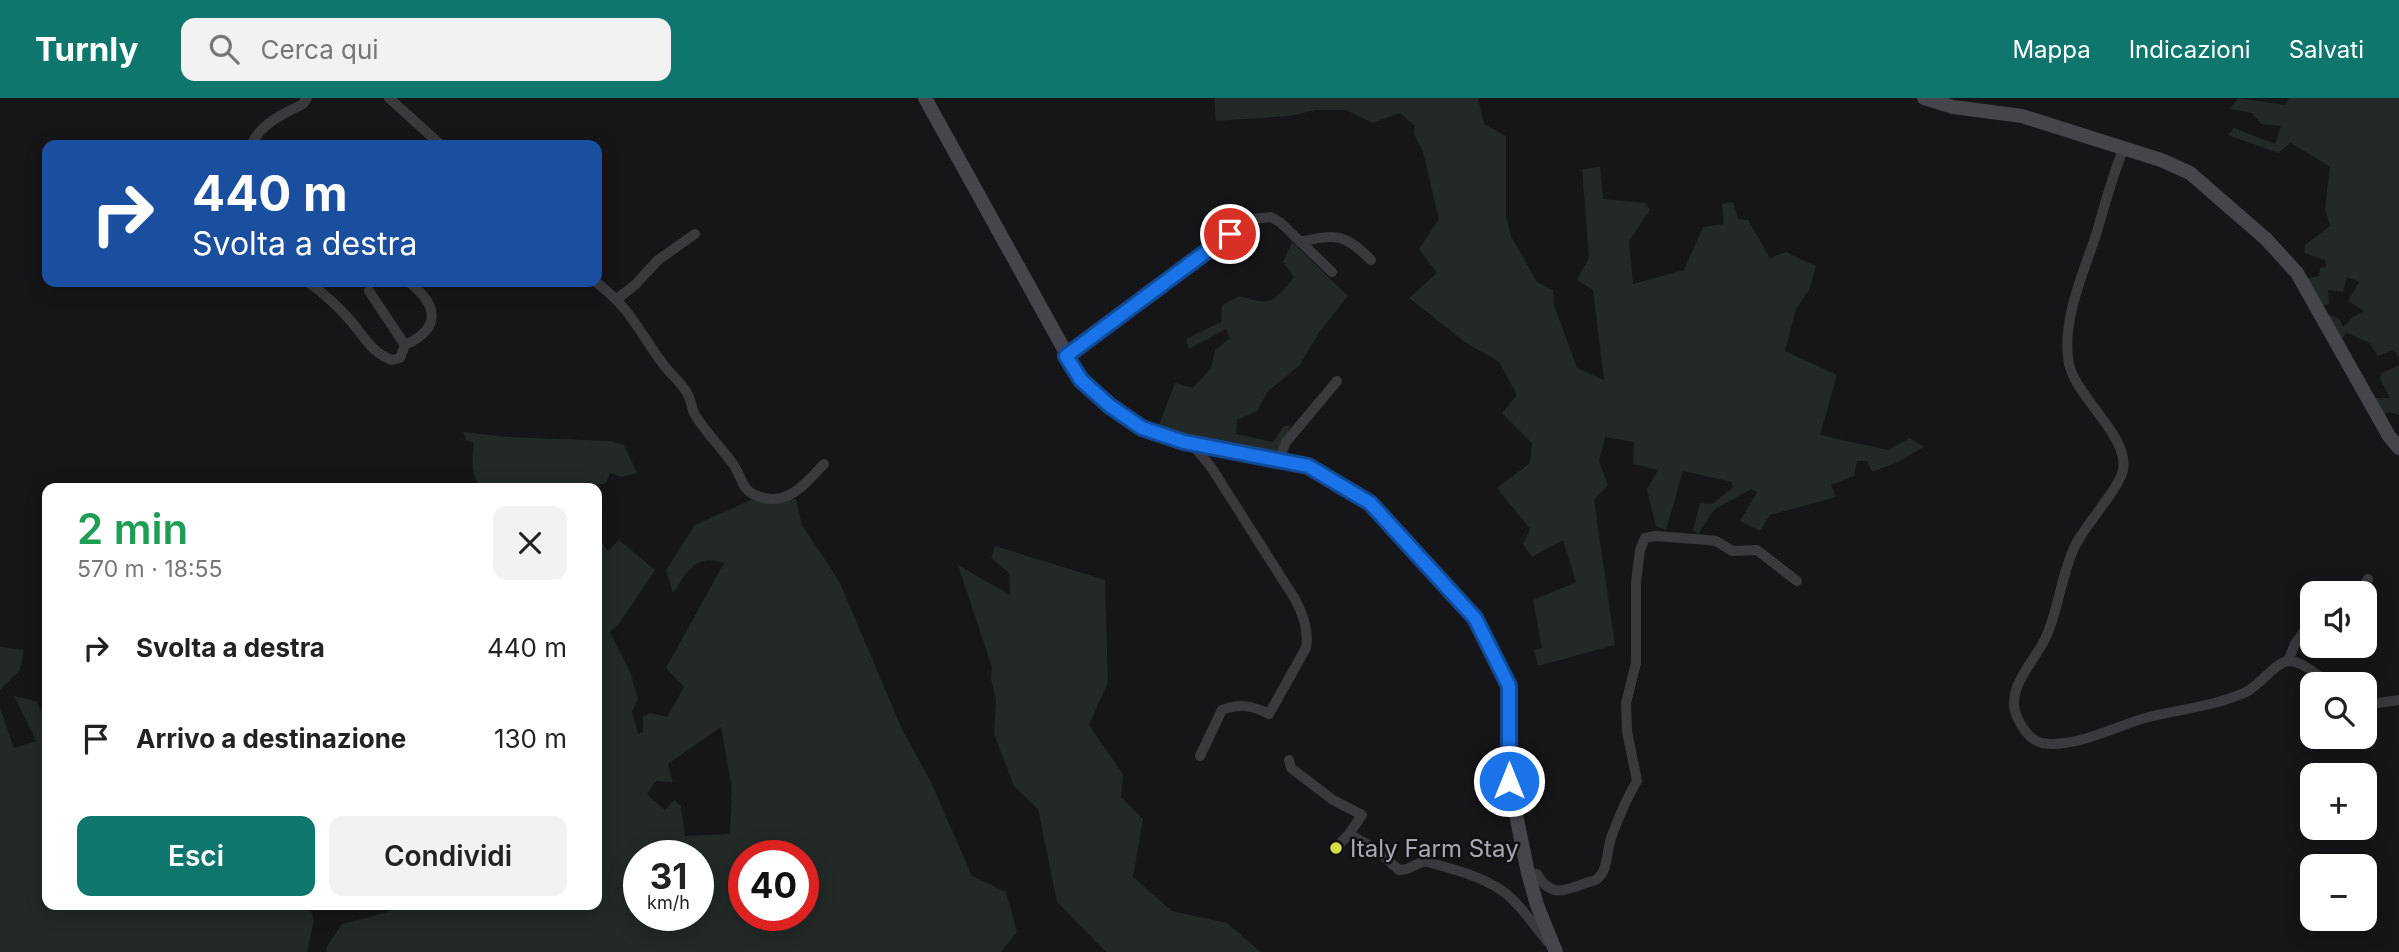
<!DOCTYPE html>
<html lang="it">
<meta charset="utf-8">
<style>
:root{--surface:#fff;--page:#f2f2f2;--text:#222;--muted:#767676;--accent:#0f766e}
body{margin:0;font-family:Inter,sans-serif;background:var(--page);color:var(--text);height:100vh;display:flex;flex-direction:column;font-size:26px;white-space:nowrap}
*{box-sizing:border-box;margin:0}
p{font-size:23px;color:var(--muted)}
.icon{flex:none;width:38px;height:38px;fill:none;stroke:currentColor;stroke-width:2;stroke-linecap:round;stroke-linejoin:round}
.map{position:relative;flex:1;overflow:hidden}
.drawer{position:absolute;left:42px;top:385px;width:560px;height:427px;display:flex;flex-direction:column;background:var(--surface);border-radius:14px;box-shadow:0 4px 18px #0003}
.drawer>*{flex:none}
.hud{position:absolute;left:42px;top:42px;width:560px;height:147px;border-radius:14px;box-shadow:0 4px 18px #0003;background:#1a4fa0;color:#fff;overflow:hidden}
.fabs{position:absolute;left:2300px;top:483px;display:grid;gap:14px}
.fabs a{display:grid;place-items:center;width:77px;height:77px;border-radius:14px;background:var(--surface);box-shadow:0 4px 18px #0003;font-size:35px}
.speed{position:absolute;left:623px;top:742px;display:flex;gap:14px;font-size:35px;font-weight:700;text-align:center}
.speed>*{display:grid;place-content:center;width:91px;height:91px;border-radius:50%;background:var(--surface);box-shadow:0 4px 18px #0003;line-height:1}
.speed small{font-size:18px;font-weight:400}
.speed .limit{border:10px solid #d22;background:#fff;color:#111}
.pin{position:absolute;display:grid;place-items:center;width:60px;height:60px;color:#fff;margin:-30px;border:4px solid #fff;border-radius:50%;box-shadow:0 2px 7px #0007}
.me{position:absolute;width:77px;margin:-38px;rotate:0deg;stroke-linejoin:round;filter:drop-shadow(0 0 5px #0008)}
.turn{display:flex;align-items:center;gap:24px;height:147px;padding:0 35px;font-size:32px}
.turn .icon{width:91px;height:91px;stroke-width:2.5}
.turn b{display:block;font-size:49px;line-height:60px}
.round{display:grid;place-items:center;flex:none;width:74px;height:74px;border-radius:14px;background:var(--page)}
.summary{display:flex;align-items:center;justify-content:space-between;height:119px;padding:0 35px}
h1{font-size:42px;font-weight:600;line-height:52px;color:#1e9e55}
.action{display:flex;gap:14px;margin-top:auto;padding:14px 35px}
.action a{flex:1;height:80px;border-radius:14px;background:var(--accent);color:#fff;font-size:28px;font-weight:600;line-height:80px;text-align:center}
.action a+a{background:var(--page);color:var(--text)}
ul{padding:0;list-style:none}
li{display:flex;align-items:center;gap:21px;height:91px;padding:0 35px}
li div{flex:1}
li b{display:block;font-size:26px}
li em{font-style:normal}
header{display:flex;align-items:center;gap:42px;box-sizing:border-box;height:98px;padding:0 35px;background:var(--accent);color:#fff}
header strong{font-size:33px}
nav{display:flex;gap:38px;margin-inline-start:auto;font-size:24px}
.search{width:490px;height:63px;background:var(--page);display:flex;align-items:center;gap:18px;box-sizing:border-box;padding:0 24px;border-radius:14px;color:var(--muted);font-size:26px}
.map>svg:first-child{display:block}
.green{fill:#222926;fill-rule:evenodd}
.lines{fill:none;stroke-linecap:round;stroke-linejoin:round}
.street{stroke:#3a393d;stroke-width:10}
.secondary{stroke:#46454b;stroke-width:14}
.route-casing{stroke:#114b97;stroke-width:18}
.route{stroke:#1a73e8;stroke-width:12}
.poi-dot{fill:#d6e044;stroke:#111012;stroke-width:2.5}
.labels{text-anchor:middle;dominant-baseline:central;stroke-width:5;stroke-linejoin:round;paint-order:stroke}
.poi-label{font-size:24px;fill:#aaa8b5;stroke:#111012;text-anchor:start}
</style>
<header>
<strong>Turnly</strong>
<div class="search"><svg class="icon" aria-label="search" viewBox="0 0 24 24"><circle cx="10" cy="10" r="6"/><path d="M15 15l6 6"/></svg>Cerca qui</div>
<nav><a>Mappa</a><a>Indicazioni</a><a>Salvati</a></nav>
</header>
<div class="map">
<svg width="2399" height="854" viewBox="0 0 2399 854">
<rect width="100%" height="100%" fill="#161517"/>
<!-- green -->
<path class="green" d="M1214 0H1478L1484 26 1506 38V118L1511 138 1537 184 1553 192 1554 207 1577 270 1604 282 1593 192 1577 182 1589 160 1582 71 1600 69 1603 101 1645 105 1650 112 1629 143 1633 186 1684 172 1703 129 1724 126 1722 106 1733 104 1738 121 1748 122 1770 160 1786 154 1816 168 1809 192 1796 211 1785 253 1837 277 1820 337 1888 352 1910 340 1924 349 1896 365 1872 374 1867 363H1857L1854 378 1831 387 1836 399 1770 417 1760 433 1740 423 1757 394 1751 391 1714 412 1698 436 1693 432 1700 405 1712 406 1732 390V384L1683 373 1666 432 1656 428 1647 391 1658 372 1633 366 1634 344 1605 339 1599 363 1608 387 1594 402 1615 547 1538 568 1534 552 1542 550 1533 502 1576 484 1563 442 1532 459 1523 446 1530 431 1497 390 1530 365 1532 345 1502 315 1517 297 1499 264 1465 244 1409 200 1437 175 1419 151 1439 121 1423 54 1414 36 1415 28 1400 15 1373 25 1346 12H1316L1290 18 1216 23Z
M2238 0 2285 7 2289 0H2399V260L2393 252 2378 258 2368 244 2347 235 2341 241 2326 217 2329 216 2340 222 2343 229 2353 219 2364 213 2348 203 2359 184 2347 179 2343 194 2328 192 2329 206 2320 208 2305 181 2319 178 2320 170 2326 169 2325 162 2304 155 2305 147 2330 128 2325 111 2330 69 2291 45 2278 55 2228 37 2234 30 2275 46 2281 28 2261 26 2252 15 2230 11Z
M1292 144 1348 198 1320 233 1300 267 1268 293 1257 313 1237 322 1236 336 1273 344 1284 328H1291L1276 357 1189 339 1158 329 1175 285 1193 290 1211 270 1215 252 1230 240 1226 231 1189 251 1186 241 1221 224 1222 207 1240 198C1270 209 1275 203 1294 179L1283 164Z
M2399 267V317L2388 314 2382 319 2372 300H2390L2380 281 2382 275Z
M463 334 507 339 611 343 624 347 637 375 622 379 610 375 606 385 586 390H482C471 380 471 359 474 345L466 342Z
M796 401 802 427 839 483 902 631 931 684 972 778 1006 794 1017 834 1001 854H326L327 848 342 826 388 814 392 807H597V659L602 660 597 650V437L608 453 619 442 655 472 618 527 610 534 631 576 638 601 632 614 638 636 643 634V619L650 615 667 619 684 589 666 570 724 465C693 456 689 473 673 495L666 472 695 427 751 402 774 403ZM721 629 732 691 730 736 685 738 681 708 674 702 665 712 647 696 656 683 673 684 668 666ZM639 758H698V817H639ZM744 758H803V817H744Z
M995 448 1105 482 1108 584 1089 627 1123 676 1121 699 1143 721 1133 779 1172 813 1227 825 1261 854H1106L1057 804 1038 711 1014 688 994 636 996 602 991 581 992 569 958 467 1010 497 1009 475 991 460Z
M0 549 24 552 20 572 0 592Z
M14 598 36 603 47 624V807H309L314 823 307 854H0V610L14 650 36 643Z"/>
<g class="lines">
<!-- street -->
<path class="street" d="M389 0 441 47
M251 47C261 26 282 16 303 6L307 0
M2123 52C2112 79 2104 109 2096 137 2083 176 2061 224 2069 266 2076 299 2130 339 2123 372 2119 391 2085 427 2075 448 2061 477 2059 510 2046 539 2035 564 2004 590 2017 619 2022 630 2030 642 2042 645 2076 651 2117 627 2149 619 2182 611 2215 608 2246 594 2260 587 2276 564 2288 563 2303 563 2318 578 2329 586
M1300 144C1336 136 1344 135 1371 162
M308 184C323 195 337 207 349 221 362 235 372 256 392 262L400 260 405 247C442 230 438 207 409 184
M596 184C631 211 638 232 663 266 670 276 681 284 687 295 691 301 691 308 694 315 704 333 721 349 733 366 740 375 742 391 753 396 785 412 804 387 824 366
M369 193 405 247
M617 201 636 186 658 162 695 136
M1066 258 1251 121 1271 119 1281 125 1332 174
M1192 346 1211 369 1295 501C1303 517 1309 532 1306 550L1269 616C1253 608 1240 605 1222 612L1200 658
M1279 362 1286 344 1337 283
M2359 495 2368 481
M2288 563 2295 546 2312 522
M2364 607 2399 602
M1289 662 1291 670 1333 702 1362 717 1349 736 1374 750 1399 772 1407 771 1424 763C1449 770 1479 777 1501 792 1518 803 1535 829 1549 845
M1336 750 1349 736
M1528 775 1537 776C1553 805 1571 788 1596 782 1609 772 1606 754 1611 740 1618 721 1626 701 1637 683L1627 633 1626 605 1636 565V484L1640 452 1645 440 1656 438 1707 442 1716 443 1732 453 1757 452 1797 483"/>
<!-- secondary -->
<path class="secondary" d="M925 0 1081 282 1110 308 1142 330 1184 344 1308 368 1370 406 1475 520 1509 588V683L1528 775 1537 807 1556 854
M1924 0 1953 9 2022 18 2161 62 2190 75 2266 141 2297 175 2389 338 2399 350"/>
</g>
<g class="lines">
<!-- route casing -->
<g class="route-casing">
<path id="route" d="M1230 136 1066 258 1081 282 1110 308 1142 330 1184 344 1308 368 1370 405 1475 520 1509 588V683"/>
</g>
<!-- route -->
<use href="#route" class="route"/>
</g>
<!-- markers -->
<circle class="poi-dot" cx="1336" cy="750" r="7"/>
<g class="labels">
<!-- poi labels -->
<g class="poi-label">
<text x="1350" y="750">Italy Farm Stay</text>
</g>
</g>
</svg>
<div class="fabs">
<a><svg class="icon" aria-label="sound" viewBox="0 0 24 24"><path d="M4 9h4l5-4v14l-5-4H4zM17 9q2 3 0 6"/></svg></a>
<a><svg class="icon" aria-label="search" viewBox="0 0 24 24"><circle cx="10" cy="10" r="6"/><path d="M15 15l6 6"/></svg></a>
<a>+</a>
<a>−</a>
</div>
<div class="speed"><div>31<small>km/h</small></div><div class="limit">40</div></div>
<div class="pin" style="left:1230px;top:136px;background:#d93025"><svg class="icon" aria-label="arrive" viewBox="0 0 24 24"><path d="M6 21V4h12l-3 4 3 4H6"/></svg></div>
<svg class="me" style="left:1509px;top:683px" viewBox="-20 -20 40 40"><circle r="17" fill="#1a73e8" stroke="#fff" stroke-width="3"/><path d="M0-11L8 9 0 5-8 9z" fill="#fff"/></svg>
<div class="hud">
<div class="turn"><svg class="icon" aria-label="right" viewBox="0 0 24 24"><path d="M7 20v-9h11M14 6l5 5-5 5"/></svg><div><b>440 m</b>Svolta a destra</div></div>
</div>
<section class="drawer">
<div class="summary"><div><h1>2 min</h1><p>570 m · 18:55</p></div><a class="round"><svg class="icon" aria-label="close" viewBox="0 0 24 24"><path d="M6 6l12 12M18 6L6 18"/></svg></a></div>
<ul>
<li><svg class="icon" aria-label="right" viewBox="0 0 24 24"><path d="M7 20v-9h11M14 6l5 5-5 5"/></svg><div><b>Svolta a destra</b></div><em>440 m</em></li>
<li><svg class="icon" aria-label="arrive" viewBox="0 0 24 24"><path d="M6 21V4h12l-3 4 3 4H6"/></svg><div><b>Arrivo a destinazione</b></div><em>130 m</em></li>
</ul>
<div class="action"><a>Esci</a><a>Condividi</a></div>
</section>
</div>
